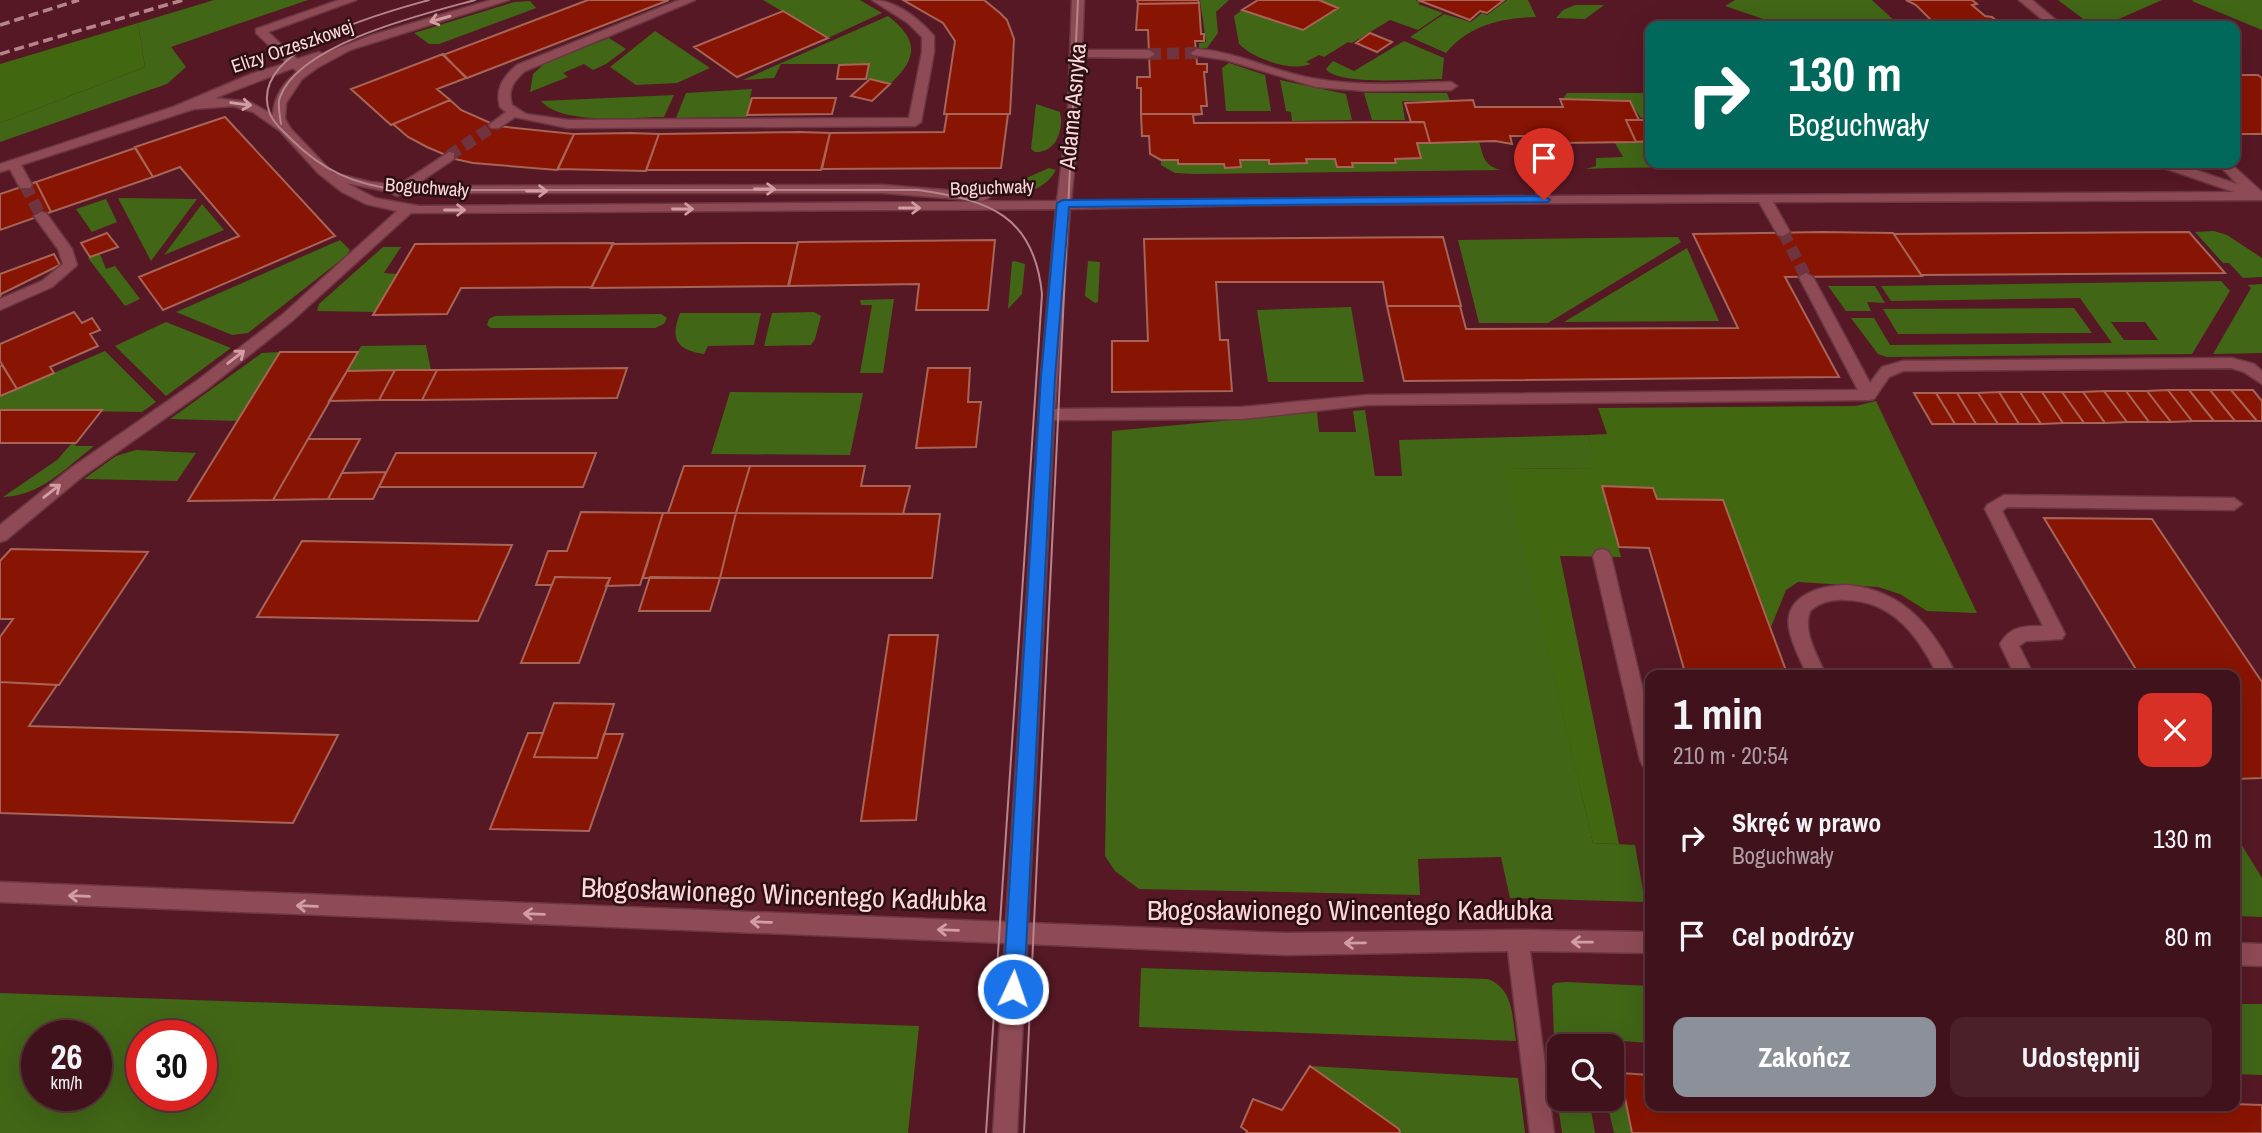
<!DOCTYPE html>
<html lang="pl">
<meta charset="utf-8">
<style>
:root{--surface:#40121c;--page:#4b2029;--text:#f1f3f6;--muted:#ae9ea3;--line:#59323b;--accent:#8c9099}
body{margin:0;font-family:"Archivo Narrow",sans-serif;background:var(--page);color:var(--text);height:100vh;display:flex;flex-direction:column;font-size:26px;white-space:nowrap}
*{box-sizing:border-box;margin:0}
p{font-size:23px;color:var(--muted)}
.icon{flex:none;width:38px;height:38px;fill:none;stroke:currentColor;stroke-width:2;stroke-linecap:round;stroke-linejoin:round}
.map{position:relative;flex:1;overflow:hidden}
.details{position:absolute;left:1645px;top:670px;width:595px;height:441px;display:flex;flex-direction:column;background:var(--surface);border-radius:14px;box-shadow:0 7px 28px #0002,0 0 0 2px var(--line)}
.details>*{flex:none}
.top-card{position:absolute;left:1645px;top:21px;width:595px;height:147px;border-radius:14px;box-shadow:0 7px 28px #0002,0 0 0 2px var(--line);background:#00695c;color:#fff;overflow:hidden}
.fabs{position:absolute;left:1547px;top:1034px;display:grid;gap:14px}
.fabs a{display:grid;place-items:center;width:77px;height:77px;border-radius:14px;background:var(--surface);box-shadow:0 7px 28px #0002,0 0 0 2px var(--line);font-size:35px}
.speed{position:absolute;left:21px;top:1020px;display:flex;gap:14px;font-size:35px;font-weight:700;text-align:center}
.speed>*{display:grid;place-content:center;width:91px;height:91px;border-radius:50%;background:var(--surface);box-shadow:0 7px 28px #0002,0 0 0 2px var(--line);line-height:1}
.speed small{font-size:18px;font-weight:400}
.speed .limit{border:10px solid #d22;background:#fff;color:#111}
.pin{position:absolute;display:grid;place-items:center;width:60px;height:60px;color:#fff;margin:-72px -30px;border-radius:50% 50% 50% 0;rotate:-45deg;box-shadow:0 0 7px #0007}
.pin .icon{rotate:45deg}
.me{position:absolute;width:77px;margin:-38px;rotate:3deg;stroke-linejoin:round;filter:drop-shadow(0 0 5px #0008)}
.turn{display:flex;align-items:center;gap:24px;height:147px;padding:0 28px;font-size:32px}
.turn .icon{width:91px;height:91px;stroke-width:2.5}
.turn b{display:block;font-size:49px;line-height:60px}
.round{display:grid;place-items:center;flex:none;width:74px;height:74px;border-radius:14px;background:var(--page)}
.head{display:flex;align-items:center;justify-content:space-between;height:119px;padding:0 28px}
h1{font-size:42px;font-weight:700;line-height:52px}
.button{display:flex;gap:14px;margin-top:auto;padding:14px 28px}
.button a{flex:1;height:80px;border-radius:14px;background:var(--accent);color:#fff;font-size:28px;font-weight:700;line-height:80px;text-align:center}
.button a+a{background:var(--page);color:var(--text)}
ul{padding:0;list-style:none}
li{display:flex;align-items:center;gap:21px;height:98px;padding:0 28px}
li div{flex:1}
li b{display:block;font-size:26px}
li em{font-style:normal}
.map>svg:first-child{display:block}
.green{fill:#416616;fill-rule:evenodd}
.forest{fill:#416810}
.building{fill:#881403;stroke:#a86457;stroke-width:2}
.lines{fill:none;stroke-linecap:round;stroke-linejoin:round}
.minor-tunnel{stroke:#6f3440;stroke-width:12;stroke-dasharray:12 6;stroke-linecap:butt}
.minor-casing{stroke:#6b3743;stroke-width:3}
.minor{fill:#8f4b55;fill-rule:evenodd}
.tram{stroke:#b6848c;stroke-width:2}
.rail{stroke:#b6848c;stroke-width:3.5;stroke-dasharray:10 5;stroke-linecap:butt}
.oneway{stroke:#d29ea4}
.route{fill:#1a73e8;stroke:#114b97;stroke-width:2}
.labels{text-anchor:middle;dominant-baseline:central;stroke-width:5;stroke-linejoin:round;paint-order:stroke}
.far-street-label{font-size:19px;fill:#fed5d9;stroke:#2a0f13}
.street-label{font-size:23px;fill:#fed5d9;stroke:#2a0f13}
.near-street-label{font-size:28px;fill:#fed5d9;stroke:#2a0f13}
</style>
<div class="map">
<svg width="2262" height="1133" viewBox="0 0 2262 1133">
<rect width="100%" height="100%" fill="#561825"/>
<!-- green -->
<path class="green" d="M214 0H308L171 47 186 67 167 84 0 142V123L145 67 138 23Z
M763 0H860L882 13 828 38Z
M1200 0H1229L1216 12 1218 33 1207 48H1199V43L1206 42Z
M1319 0H1415L1420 2 1418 4 1443 13 1418 30 1390 20 1352 43 1348 42 1324 57 1319 55 1306 62 1311 64C1291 72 1254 59 1239 44L1234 16 1242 10 1303 30 1338 8Z
M1507 0H1528L1536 17C1501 18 1469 25 1446 53L1410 37 1444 14 1471 22 1482 13 1487 15Z
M1735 0H1872L1900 26H1784L1725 6Z
M2058 0H2162L2105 25 2086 21Z
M2262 0V30L2192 1 2193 0Z
M530 1 536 8 439 44H429L414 33 514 2Z
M1575 5H1604L1585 19 1556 18 1563 10Z
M888 16C919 40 918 58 890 84L866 79 868 64H781L774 78 743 80Z
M655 31 710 68 677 83 636 85 610 67Z
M609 38 626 49 606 64 593 70 584 64 563 73 568 77 530 92 533 74 545 63Z
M1404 41 1444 58 1442 79C1420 79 1337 86 1326 69L1333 61 1354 71Z
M1229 63 1265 75 1271 111H1226L1222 68Z
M1280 80 1346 94 1352 120 1292 121 1291 112 1286 111Z
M752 89 750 98H752L747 117 676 118 686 93Z
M1364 93H1447L1450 101H1402L1405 120H1372Z
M1567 93H1647L1650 94V118H1641L1629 100 1563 99Z
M674 95 664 117C633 117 563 126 541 101Z
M1036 104 1060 112C1064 130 1056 153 1035 152L1031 149Z
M1479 141C1483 156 1484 166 1501 170L1196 174 1175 173 1161 165V160H1178L1179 164H1224L1225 168 1241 167 1240 160H1269L1270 164 1307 163 1306 159H1335L1353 167 1352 163H1396L1395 159 1421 158 1417 143Z
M1649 141 1650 163H2019L1610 168 1586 169 1596 166V158L1623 157 1615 143Z
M1049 168 1056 170C1044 193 1010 201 987 190L1010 185Z
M118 198 197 199 151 261Z
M106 199 117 222 92 232 76 209Z
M202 204 224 230 164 255Z
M2214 231 2227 235 2262 258V277L2243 278 2229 263H2223L2195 232Z
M1678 237 1681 242 1548 323H1479L1458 240Z
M340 240 350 250 346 256 248 333 232 335 176 312Z
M383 247H401L384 273 397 274 375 312 317 311 319 304Z
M1687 248 1719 321 1563 322H1564Z
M100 254 106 269 115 266 140 299 125 306 88 258Z
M1014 261 1025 264 1022 294 1008 309 1012 262Z
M1088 261 1100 262 1098 302 1095 303 1085 296Z
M2221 281 2230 291 2192 354 1887 357 1878 354 1851 318H1874L1890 345 2112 343 2080 298 1891 301 1881 286ZM2111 322H2145L2158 340H2124Z
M2262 284V353L2213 354 2251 288 2248 285Z
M1828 286H1875L1885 303 1867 302 1871 311H1846Z
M894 299 883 373H860L872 305H861L860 300Z
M1351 307 1364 382H1268L1257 310Z
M2074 308 2092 333 1898 334 1883 309Z
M814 312 821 316 815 339 811 345 764 346 772 313Z
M680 313H761L754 345 708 346 704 354C676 350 670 339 680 313Z
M661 314 667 318 664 324 655 328H491L487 325 489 319 495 316Z
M166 322 231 348 166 396 115 346Z
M426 345 431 370 347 371 361 346Z
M105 351 156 402 142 412 0 410V396Z
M280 352 238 421 170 419 262 353Z
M730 392 863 393 850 455 711 454Z
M1365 410 1375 476H1402L1399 440 1588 435 1597 468 1506 469 1593 843 1635 845 1645 902 1510 898 1501 857 1418 859 1420 895 1139 889 1115 871 1105 856 1112 431 1317 412 1319 432H1356L1353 411Z
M72 443H76L75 446H94C66 468 40 496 3 497L57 460Z
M136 450 196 453 177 481 84 479 116 456Z
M2235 834 2262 878V917L2235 916Z
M1141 968 1488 979C1514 989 1512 1017 1516 1041L1139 1027Z
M1566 982 1650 986V1043L1554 1036 1552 986 1555 983Z
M0 993 919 1026 908 1133H0ZM96 1036V1096H37V1036ZM142 1036H201V1096H142Z
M2235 1004H2262V1075L2235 1074Z
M1310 1066 1518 1078 1525 1133H1400L1398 1129Z
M1612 1082H1622L1632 1133H1614L1606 1099H1612Z
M1556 1091 1559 1092V1099H1589L1595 1133H1562Z"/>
<!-- forest -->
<path class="forest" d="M138 23 145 67 0 123V64Z
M1876 401 1977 613 1927 611 1900 594 1878 587 1798 582 1786 590 1771 627 1723 500 1657 499 1653 488 1602 486 1621 557 1560 556 1619 844 1593 843 1505 469 1596 468 1588 435 1607 434 1598 408 1856 406Z"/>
<!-- building -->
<path class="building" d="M588 0H669L467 78 443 55Z
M903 0H984L1000 13 1007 20 1014 39 1010 114H944L955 41 943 23Z
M1137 0H1198L1199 3 1138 4Z
M1258 0H1319L1338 8 1303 30 1242 10Z
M1418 0H1504L1487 13 1480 11 1470 20Z
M1906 0H1972L1977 4 1972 5 1985 16 1992 17 2003 26H1934L1931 24H1935L1916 5Z
M1199 3 1201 34H1204V41H1195L1197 64H1207V72H1204L1207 106H1201L1202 114H1141V88H1137V77H1150L1148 30H1136L1138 4Z
M783 11 828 38 737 77 694 47Z
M1370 33 1392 42 1377 52 1356 43Z
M443 54 466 78 437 89 450 100 391 125 351 89Z
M869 64 866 79H837L839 65Z
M2235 75H2258L2262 78V134H2238L2235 131Z
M870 79 890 84 872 101 851 96Z
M752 98H836L832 114 747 115Z
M1560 99 1630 101 1639 120H1626L1636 142 1556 143 1553 136H1510L1512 144 1495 141 1430 143 1424 122H1411L1405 103 1473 100 1475 107H1563Z
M450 100 461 110 497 126 574 134 557 170 473 163 455 159 427 147 408 137 393 124Z
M947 114H1008L1001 168 822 169 830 133 944 132Z
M1141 114H1202L1193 115 1194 123 1424 122 1430 143H1417L1421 158 1395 159 1396 163H1352L1353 167H1337L1335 159H1306L1307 163 1269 164V160H1240L1241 167 1225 168 1224 164H1178V160H1161L1150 154 1149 136H1142Z
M225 117 335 236 163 310 139 277 239 236 180 167 153 177 135 147Z
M1626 120H1650V145L1649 141 1636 142Z
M800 132 830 133 821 170H646L659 134Z
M574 134 630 133 659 134 646 171 558 169Z
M135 148 153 177 51 212 36 182Z
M36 182 51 212 0 230V194Z
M1822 232 1893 233 1922 276 1785 277 1839 377 1404 381 1387 306H1460L1466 329 1738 328 1693 234Z
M2189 232 2225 273 1921 275 1894 234Z
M107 233 118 247 90 257 81 243Z
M1443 237 1461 306H1387L1383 282H1216L1220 340H1228L1232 391 1112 392V341H1148L1144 239Z
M995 240 988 310H916L919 284 789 286 798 242Z
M613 243 592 287 461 288 447 314 373 315 415 244Z
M748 243H798L788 286 591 288 613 244Z
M54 254 60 265 1 294 0 297V274Z
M74 312 82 323 92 318 100 330 90 334 98 346 50 367 54 373 17 389 0 361V344Z
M280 352H358L273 500 188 501Z
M2 365 17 389 0 396V366Z
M627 368 617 398 422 400 437 370Z
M928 368H970L968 402H981L976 447 916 448Z
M395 370 379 400 329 401 347 371Z
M395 370H437L422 400H379Z
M2168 390H2189L2214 421H2192Z
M2168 390 2192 421 2171 422 2147 391Z
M2189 390H2210L2235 421H2214Z
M2210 390H2231L2257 421H2235Z
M2231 390H2253L2262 401V421H2257Z
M2104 391H2126L2149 422H2127Z
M2104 391 2127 422 2105 423 2083 392Z
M2126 391H2147L2171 422H2149Z
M1999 392H2020L2041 424H2019Z
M1999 392 2019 424H1998L1978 393Z
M2020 392H2042L2063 423 2041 424Z
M2042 392H2062L2084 423H2063Z
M2062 392H2083L2105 423H2084Z
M1914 393H1936L1955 424H1932Z
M1936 393H1957L1976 424H1955Z
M1957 393H1978L1998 424H1976Z
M0 410H102L76 443H0Z
M308 439H360L328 499 273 500Z
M396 453H596L583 487H379Z
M684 466H750L736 513H668Z
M750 466H865L861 486H910L903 514 736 513Z
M386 472 373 499H328L342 473Z
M1602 486 1653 488 1657 499 1723 500 1788 676H1686L1649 548 1619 547Z
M581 512 663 513 640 585 606 586 610 578 555 577 552 585H536L548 551H567Z
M663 513H736L720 578H643Z
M736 513 940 514 932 578H720Z
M2044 518 2152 519 2262 682V778L2235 779V676H2140Z
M302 541 512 545 478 621 257 617Z
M11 549 148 552 59 685 0 682V637L13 619H0V561Z
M555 577 610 578 579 663H521Z
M650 577 720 578 710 611H639Z
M889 635H938L916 820 861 821Z
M0 682 57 685 29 726 338 735 293 823 0 813Z
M554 703 614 704 597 758 534 757Z
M528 733H543L534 757 597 758 604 734H623L589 831 490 829Z
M1310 1066 1399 1129 1400 1133H1246L1247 1131 1241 1127 1253 1099 1282 1110Z
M1620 1073 1650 1075V1106H2235V1104L2262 1105V1133H1632Z"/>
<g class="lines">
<!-- minor-tunnel -->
<path class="minor-tunnel" d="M1149 54 1197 53
M449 156 495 125
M25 185 41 216
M1783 232 1806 277"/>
<!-- minor casing -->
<g class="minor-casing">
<path id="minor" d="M339 0H356L268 32 297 59 319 52 323 54 372 35 491 0H509L350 50 317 68 302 79 286 103 285 119 291 129 333 173 371 182 399 185 449 152 454 153V159L414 186 883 185 983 193 990 197 983 201 883 193H404L397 196 390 192 346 183 375 198 419 206 1057 201 1068 112 1072 0H1084L1082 50H1149L1155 54 1149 58 1082 57 1080 112 1071 201 1537 196 1529 152 1535 148 1541 152 1550 196 2234 192 2158 166 2157 163H2175L2237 184 2217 163H2230L2262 192V200L1773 202 1790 232 1783 236 1778 235 1759 202 1253 205 1070 209 1055 409 1242 407 1368 395 1858 390 1799 277 1806 273 1813 277 1870 383 1882 367 1903 361 2231 358 2254 364 2262 371V384L2244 372 2231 368 1903 371 1889 377 1874 399 1869 400 1368 405 1242 419 1054 420 1028 923 1286 933 1518 930 1650 932V953L1530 951 1554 1133H1530L1508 951 1286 955 1027 944 1017 1133H993L1005 943 0 902V882L1006 922 1041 377 1056 209 411 213 292 321 208 388 83 476 6 540 0 542V525L71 468 198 380 282 315 397 211 366 204 342 192 318 173 280 131 253 112 233 106 194 109 21 165 32 185 30 188H20L10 169 0 172V164L173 107 251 74 287 63 256 33V29ZM293 68 297 72C283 84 274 96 273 115L250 102 215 98Z
M679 0H695L525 71C514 81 507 89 512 105L526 114 568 120 909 118 922 52V37L908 23 872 0C896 0 919 19 934 36V52L921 122 915 126 568 128 515 117 499 128H491L489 125 506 112 500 107C495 89 503 77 517 65Z
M2019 0H2032L2063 26H2050Z
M1197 49C1239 52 1276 73 1317 79 1361 87 1406 83 1451 82L1457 86 1451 90 1366 91 1316 87 1226 60 1193 55 1191 53Z
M41 212 46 213 72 249 77 265 52 287 0 310V299L42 281 63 264 58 249 34 216Z
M2004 495 2234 498 2242 504 2234 510 2007 507 2002 511 2065 634 2062 639 2026 641 2019 646 2034 676H2015L2000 644C2010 626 2025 626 2043 626L1985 509 1987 505Z
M1602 549 1608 551 1611 556 1650 720V769L1643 766 1640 760 1593 556 1596 551Z
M1848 585C1905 591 1933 628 1957 676H1938C1919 637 1893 600 1845 600 1831 599 1820 602 1810 611 1802 633 1818 656 1826 676H1807C1801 660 1792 645 1789 628 1784 594 1823 585 1848 585Z
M2235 943 2262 944V966L2235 965Z"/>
</g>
<!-- minor -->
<use href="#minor" class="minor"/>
<!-- tram -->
<path class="tram" d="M429 0C386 12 244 48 270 114 274 124 283 131 291 139 323 171 355 185 400 190H918C989 200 1034 215 1042 294L986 1133
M281 124C280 116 277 104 280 97 300 43 424 14 475 0
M1024 1133 1078 0"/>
<!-- rail -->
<path class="rail" d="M0 25 79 0
M0 54 183 0"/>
</g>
<!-- one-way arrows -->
<defs><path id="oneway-shaft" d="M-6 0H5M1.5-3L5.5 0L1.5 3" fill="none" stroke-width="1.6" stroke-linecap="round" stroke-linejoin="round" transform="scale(1.75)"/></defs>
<g class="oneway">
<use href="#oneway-shaft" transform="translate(440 19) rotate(164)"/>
<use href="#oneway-shaft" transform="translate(241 104) rotate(8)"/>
<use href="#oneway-shaft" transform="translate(765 189)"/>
<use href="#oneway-shaft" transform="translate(537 191)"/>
<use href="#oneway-shaft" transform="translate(910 208)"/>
<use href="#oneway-shaft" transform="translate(683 209)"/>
<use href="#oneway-shaft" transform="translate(455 210)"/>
<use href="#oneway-shaft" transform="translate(236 357) rotate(-38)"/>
<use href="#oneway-shaft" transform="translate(52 491) rotate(-38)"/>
<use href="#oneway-shaft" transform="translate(79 896) rotate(-178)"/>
<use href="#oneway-shaft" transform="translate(307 906) rotate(-178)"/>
<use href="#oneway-shaft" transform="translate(534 914) rotate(-178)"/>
<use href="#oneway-shaft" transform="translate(761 922) rotate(-178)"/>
<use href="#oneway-shaft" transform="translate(948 930) rotate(-178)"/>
<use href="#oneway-shaft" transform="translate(1582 942) rotate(-179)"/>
<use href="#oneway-shaft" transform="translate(1355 943) rotate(179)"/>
</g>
<!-- route -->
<path class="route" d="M1544 196 1550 200 1548 202 1069 207 1055 377 1024 989 1021 996 1013 999 1006 996 1003 989 1041 377 1057 203 1063 200Z"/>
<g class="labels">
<!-- far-street labels -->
<g class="far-street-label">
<text transform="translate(292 46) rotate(-19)">Elizy Orzeszkowej</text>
<text transform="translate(427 187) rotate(4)">Boguchwały</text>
<text transform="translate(992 187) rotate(-2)">Boguchwały</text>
</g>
<!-- street labels -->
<g class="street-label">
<text transform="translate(1072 106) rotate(-85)">Adama Asnyka</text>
</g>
<!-- near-street labels -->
<g class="near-street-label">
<text transform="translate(784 894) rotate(2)">Błogosławionego Wincentego Kadłubka</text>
<text x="1350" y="910">Błogosławionego Wincentego Kadłubka</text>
</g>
</g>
</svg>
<div class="fabs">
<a><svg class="icon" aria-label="search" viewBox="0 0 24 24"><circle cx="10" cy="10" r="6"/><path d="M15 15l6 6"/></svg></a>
</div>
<div class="speed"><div>26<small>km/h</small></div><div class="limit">30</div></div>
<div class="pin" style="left:1544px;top:200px;background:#d93025"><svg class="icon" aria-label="arrive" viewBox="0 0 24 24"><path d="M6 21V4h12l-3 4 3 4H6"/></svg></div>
<svg class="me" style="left:1013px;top:989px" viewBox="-20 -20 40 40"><circle r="17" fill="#1a73e8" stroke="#fff" stroke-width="3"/><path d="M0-11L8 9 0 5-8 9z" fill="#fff"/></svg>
<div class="top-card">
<div class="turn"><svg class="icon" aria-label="right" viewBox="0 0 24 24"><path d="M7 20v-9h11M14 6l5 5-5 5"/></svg><div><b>130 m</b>Boguchwały</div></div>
</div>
<section class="details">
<div class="head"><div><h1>1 min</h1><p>210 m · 20:54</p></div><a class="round" style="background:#d93025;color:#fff"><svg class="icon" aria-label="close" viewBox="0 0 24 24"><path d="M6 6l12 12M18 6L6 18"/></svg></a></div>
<ul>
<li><svg class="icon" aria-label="right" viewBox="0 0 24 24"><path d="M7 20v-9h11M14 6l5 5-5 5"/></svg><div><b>Skręć w prawo</b><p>Boguchwały</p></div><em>130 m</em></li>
<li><svg class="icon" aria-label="arrive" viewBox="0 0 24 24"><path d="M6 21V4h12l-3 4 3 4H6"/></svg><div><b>Cel podróży</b></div><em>80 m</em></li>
</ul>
<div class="button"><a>Zakończ</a><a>Udostępnij</a></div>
</section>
</div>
